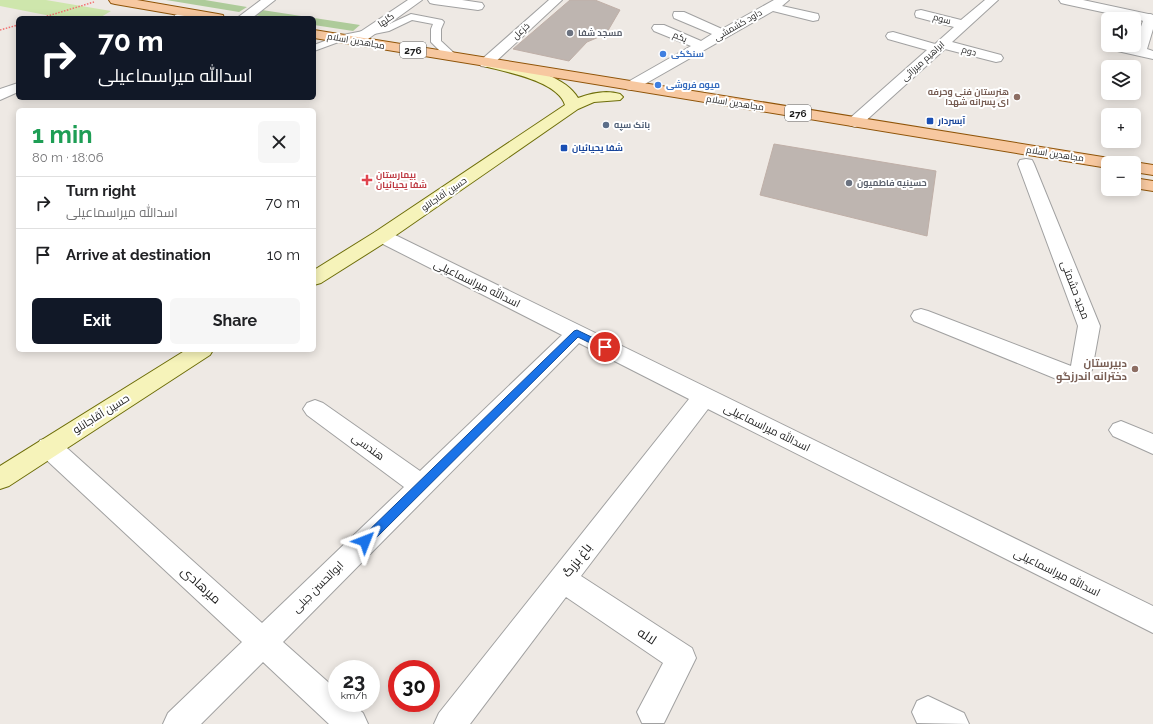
<!DOCTYPE html>
<meta charset="utf-8">
<style>
:root{--surface:#fff;--page:#f6f6f6;--text:#202124;--muted:#757577;--line:#e0e0e0;--accent:#111827}
body{margin:0;font-family:Raleway,Cairo,sans-serif;background:var(--page);color:var(--text);height:100vh;display:flex;flex-direction:column;font-size:15px;white-space:nowrap}
*{box-sizing:border-box;margin:0}
p{font-size:13px;color:var(--muted)}
.icon{flex:none;width:22px;height:22px;fill:none;stroke:currentColor;stroke-width:2;stroke-linecap:round;stroke-linejoin:round}
.map{position:relative;flex:1;overflow:hidden}
.panel{position:absolute;left:16px;top:108px;width:300px;height:244px;display:flex;flex-direction:column;background:var(--surface);border-radius:6px;box-shadow:0 2px 10px #0003}
.panel>*{flex:none}
.guide{position:absolute;left:16px;top:16px;width:300px;height:84px;border-radius:6px;box-shadow:0 2px 10px #0003;background:#111827;color:#fff;overflow:hidden}
.controls{position:absolute;left:1101px;top:12px;display:grid;gap:8px}
.controls a{display:grid;place-items:center;width:40px;height:40px;border-radius:6px;background:var(--surface);box-shadow:0 2px 10px #0003;font-size:20px}
.speed{position:absolute;left:328px;top:660px;display:flex;gap:8px;font-size:20px;font-weight:700;text-align:center}
.speed>*{display:grid;place-content:center;width:52px;height:52px;border-radius:50%;background:var(--surface);box-shadow:0 2px 10px #0003;line-height:1}
.speed small{font-size:10px;font-weight:400}
.speed .limit{border:6px solid #d22;background:#fff;color:#111}
.pin{position:absolute;display:grid;place-items:center;width:34px;height:34px;color:#fff;margin:-17px;border:2px solid #fff;border-radius:50%;box-shadow:0 1px 4px #0007}
.me{position:absolute;width:44px;margin:-22px;rotate:45deg;stroke-linejoin:round;filter:drop-shadow(0 0 3px #0008)}
.turn{display:flex;align-items:center;gap:14px;height:84px;padding:0 16px;font-size:18px}
.turn .icon{width:52px;height:52px;stroke-width:2.5}
.turn b{display:block;font-size:28px;line-height:34px}
.round{display:grid;place-items:center;flex:none;width:42px;height:42px;border-radius:6px;background:var(--page)}
.summary{display:flex;align-items:center;justify-content:space-between;height:68px;padding:0 16px}
h1{font-size:24px;font-weight:700;line-height:30px;color:#1e9e55}
.primary-button{display:flex;gap:8px;margin-top:auto;padding:8px 16px}
.primary-button a{flex:1;height:46px;border-radius:6px;background:var(--accent);color:#fff;font-size:16px;font-weight:700;line-height:46px;text-align:center}
.primary-button a+a{background:var(--page);color:var(--text)}
ul{padding:0;list-style:none}
li{display:flex;align-items:center;gap:12px;height:52px;padding:0 16px;border-top:1px solid var(--line)}
li div{flex:1}
li b{display:block;font-size:15px}
li em{font-style:normal}
.map>svg:first-child{display:block}
.grass{fill:#cee6ac}
.forest{fill:#aecb9a}
.building{fill:#beb5b0;stroke:#bfafa7}
.lines{fill:none;stroke-linecap:round;stroke-linejoin:round}
.service-casing{stroke:#a1a1a1;stroke-width:2}
.minor-casing{stroke:#a1a1a1;stroke-width:2}
.tertiary-casing{stroke:#a1a1a1;stroke-width:2}
.secondary-casing{stroke:#6e6e0a;stroke-width:2}
.primary-casing{stroke:#8f5408;stroke-width:2}
.path{stroke:#f27070;stroke-width:1.5;stroke-dasharray:1.5 1.5;stroke-linecap:butt}
.service{fill:#fff;fill-rule:evenodd}
.minor{fill:#fff;fill-rule:evenodd}
.tertiary{fill:#fff;fill-rule:evenodd}
.secondary{fill:#f6f3ba;fill-rule:evenodd}
.primary{fill:#f7c8a0;fill-rule:evenodd}
.route{fill:#1a73e8;stroke:#114b97}
.worship-dot{fill:#6b7280;stroke:#fff;stroke-width:1.5}
.shop-dot{fill:#3f7fe0;stroke:#fff;stroke-width:1.5}
.education-dot{fill:#8d6e63;stroke:#fff;stroke-width:1.5}
.transit-dot{fill:#1a4fb4;stroke:#fff;stroke-width:1.5}
.service-dot{fill:#5c6f8a;stroke:#fff;stroke-width:1.5}
.health-dot{fill:#e0444e;stroke:#fff;stroke-width:1.5}
.labels{text-anchor:middle;dominant-baseline:central;stroke-width:4;stroke-linejoin:round;paint-order:stroke}
.far-street-label{font-size:9px;fill:#1d1d1d;stroke:#fff}
.far-worship-label{font-size:9px;font-weight:bold;fill:#5b616d;stroke:#fff;text-anchor:start}
.far-shop-label{font-size:9px;font-weight:bold;fill:#366cbe;stroke:#fff;text-anchor:start}
.far-education-label{font-size:9px;font-weight:bold;fill:#785e54;stroke:#fff;text-anchor:end}
.far-transit-label{font-size:9px;font-weight:bold;fill:#164399;stroke:#fff;text-anchor:start}
.far-service-label{font-size:9px;font-weight:bold;fill:#4e5e75;stroke:#fff;text-anchor:start}
.far-health-label{font-size:9px;font-weight:bold;fill:#be3a42;stroke:#fff;text-anchor:start}
.shield{fill:#fff;stroke:#616161;stroke-width:1}
.shield-label{font-size:10px;font-weight:bold;fill:#1d1d1d}
.street-label{font-size:11px;fill:#1d1d1d;stroke:#fff}
.education-label{font-size:11px;font-weight:bold;fill:#785e54;stroke:#fff;text-anchor:end}
.near-street-label{font-size:13px;fill:#1d1d1d;stroke:#fff}
</style>
<div class="map">
<svg width="1153" height="724" viewBox="0 0 1153 724">
<rect width="100%" height="100%" fill="#eee9e4"/>
<!-- grass -->
<path class="grass" d="M0 0H46L111 11 101 17 106 18H61L0 6Z"/>
<!-- forest -->
<path class="forest" d="M166 0H205L247 7 239 12Z
M262 10 360 25 353 31 314 25V18H271L254 15Z"/>
<!-- building -->
<path class="building" d="M570 0H595L620 10 606 34 587 42 569 61 513 49Z
M774 144 936 171 927 236 760 195Z"/>
<g class="lines">
<!-- service casing -->
<g class="service-casing">
<path id="service" d="M411 14 442 20 444 22 441 29V41L456 55 457 57 456 59H448L431 42V29L433 24 412 20 389 31 344 40 314 51V45L338 36 383 27Z"/>
</g>
<!-- minor casing -->
<g class="minor-casing">
<path id="minor" d="M261 0H275L252 18H237Z
M408 0H422L361 44H351L349 41 351 38Z
M428 0H462L482 3 484 6 482 9 478 10 434 4 430 3Z
M549 0H562L491 66 486 67 481 66 479 63 481 60Z
M774 0H789L782 6 818 14 819 17 818 20 813 21 773 11 636 89 631 90 626 89 624 86 626 83 691 46 654 31 652 28 654 25H664L701 41 712 34 674 18 673 15 674 12H684L722 29Z
M985 0H998L952 42 1001 55 1003 58 1001 61 996 62 945 49 861 125 855 127 849 125 847 122 849 119 927 50 888 39 886 36 888 33 893 32 935 44 954 27 916 17 915 14 916 11 921 10 961 20Z
M190 10 195 11 196 14 195 17 174 18 175 15Z
M1150 14 1153 15V29L1147 49 1153 51V59L1104 48 1102 45 1104 42 1108 41V45L1134 47 1144 18 1145 15Z
M18 83V92L0 100V89Z
M1026 159 1032 160 1034 164 1100 326 1092 370C1082 387 1070 382 1054 378L914 321 911 316 914 311 921 309 928 311 1071 366 1078 326 1018 164 1020 160Z
M382 230 389 232 1153 606V633L708 409 581 576 692 648 696 658 664 723H642L637 712 663 663 566 597 470 724H434L439 713 689 399 579 343 283 642 337 690V703H352L363 713 368 724H329L263 662 201 724H163L168 713 242 642 40 454 37 447 40 440 49 438 58 440 262 623 404 487 307 415 303 409 307 403 315 400 323 403 420 471 562 335 375 240 373 236 375 232Z
M1121 421 1153 434V454L1113 436 1109 430 1113 424Z
M928 696 964 713 969 724 917 723 912 712 917 701Z"/>
</g>
<!-- tertiary casing -->
<g class="tertiary-casing">
<path id="tertiary" d="M1059 0H1083L1153 15V23L1065 4 1061 3Z"/>
</g>
<!-- secondary casing -->
<g class="secondary-casing">
<path id="secondary" d="M489 59C515 65 564 73 578 98 591 93 607 90 620 94L623 97 620 100 594 102 578 109 389 240 321 283 314 285V270L375 232 565 105C558 81 506 72 484 66L482 63 484 60Z
M186 350H213L210 355 9 486 0 489V466Z"/>
</g>
<!-- primary casing -->
<g class="primary-casing">
<path id="primary" d="M109 0H137L218 14 223 15 224 18H196L115 4 111 3Z
M314 30 1109 158 1115 159 1117 163H1108V168L314 38Z
M1134 162 1153 165V175L1134 172V163H1130Z
M1134 178 1153 181V191L1134 188Z"/>
</g>
<!-- path -->
<path class="path" d="M41 18 94 2
M0 30 18 25"/>
<!-- service -->
<use href="#service" class="service"/>
<!-- minor -->
<use href="#minor" class="minor"/>
<!-- tertiary -->
<use href="#tertiary" class="tertiary"/>
<!-- secondary -->
<use href="#secondary" class="secondary"/>
<!-- primary -->
<use href="#primary" class="primary"/>
</g>
<!-- route -->
<path class="route" d="M577 330 608 345 609 347 605 350 602 349 578 337 369 545 365 546 361 545 359 541 361 538 574 331Z"/>
<!-- markers -->
<g class="worship-dot">
<circle cx="570" cy="33" r="4"/>
<circle cx="849" cy="183" r="4"/>
</g>
<g class="shop-dot">
<circle cx="663" cy="54" r="4"/>
<circle cx="658" cy="85" r="4"/>
</g>
<g class="education-dot">
<circle cx="1017" cy="97" r="4"/>
<circle cx="1135" cy="369" r="4"/>
</g>
<g class="transit-dot">
<rect x="926" y="117" width="8" height="8" rx="2"/>
<rect x="560" y="144" width="8" height="8" rx="2"/>
</g>
<circle class="service-dot" cx="606" cy="125" r="4"/>
<path class="health-dot" d="M365 174h4v4h4v4h-4v4h-4v-4h-4v-4h4z"/>
<g class="labels">
<!-- far-street labels -->
<g class="far-street-label">
<text transform="translate(942 19) rotate(15)">سوم</text>
<text transform="translate(386 20) rotate(-34)">گلها</text>
<text transform="translate(738 25) rotate(-30)">داود کشمشی</text>
<text transform="translate(521 31) rotate(-42)">خزعل</text>
<text transform="translate(680 37) rotate(22)">یکم</text>
<text transform="translate(356 41) rotate(10)">مجاهدین اسلام</text>
<text transform="translate(969 51) rotate(15)">دوم</text>
<text transform="translate(923 61) rotate(-42)">ابراهیم میرزائی</text>
<text transform="translate(735 103) rotate(9)">مجاهدین اسلام</text>
<text transform="translate(1055 154) rotate(9)">مجاهدین اسلام</text>
<text transform="translate(444 194) rotate(-34)">حسین آقاجانلو</text>
</g>
<!-- far-worship labels -->
<g class="far-worship-label">
<text x="578" y="33">مسجد شفا</text>
<text x="857" y="183">حسینیه فاطمیون</text>
</g>
<!-- far-shop labels -->
<g class="far-shop-label">
<text x="671" y="54">سنگکی</text>
<text x="666" y="85">میوه فروشی</text>
</g>
<!-- far-education labels -->
<g class="far-education-label">
<text x="1009" y="92">هنرستان فنی وحرفه<tspan x="1009" dy="10">ای پسرانه شهدا</tspan></text>
</g>
<!-- far-transit labels -->
<g class="far-transit-label">
<text x="938" y="121">آبسردار</text>
<text x="572" y="148">شفا یحیائیان</text>
</g>
<!-- far-service labels -->
<g class="far-service-label">
<text x="614" y="125">بانک سپه</text>
</g>
<!-- far-health labels -->
<g class="far-health-label">
<text x="376" y="175">بیمارستان<tspan x="376" dy="10">شفا یحیائیان</tspan></text>
</g>
<!-- shield labels -->
<g class="shield">
<rect x="400" y="42" width="26" height="16" rx="3"/>
<rect x="785" y="105" width="26" height="16" rx="3"/>
</g>
<g class="shield-label">
<text x="413" y="50">276</text>
<text x="798" y="113">276</text>
</g>
<!-- street labels -->
<g class="street-label">
<text transform="translate(477 284) rotate(26)">اسدالله میراسماعیلی</text>
<text transform="translate(1075 290) rotate(69)">مجید حشمتی</text>
<text transform="translate(101 414) rotate(-32)">حسین آقاجانلو</text>
<text transform="translate(767 428) rotate(26)">اسدالله میراسماعیلی</text>
<text transform="translate(368 447) rotate(36)">هندسی</text>
<text transform="translate(1057 573) rotate(26)">اسدالله میراسماعیلی</text>
<text transform="translate(318 587) rotate(-45)">ابوالحسن جبلی</text>
</g>
<!-- education labels -->
<g class="education-label">
<text x="1127" y="363">دبیرستان<tspan x="1127" dy="13">دخترانه اندرزگو</tspan></text>
</g>
<!-- near-street labels -->
<g class="near-street-label">
<text transform="translate(577 560) rotate(-52)">باغ بزرگ</text>
<text transform="translate(201 585) rotate(42)">میرهادی</text>
<text transform="translate(647 636) rotate(33)">لاله</text>
</g>
</g>
</svg>
<div class="controls">
<a><svg class="icon" aria-label="sound" viewBox="0 0 24 24"><path d="M4 9h4l5-4v14l-5-4H4zM17 9q2 3 0 6"/></svg></a>
<a><svg class="icon" aria-label="layers" viewBox="0 0 24 24"><path d="M12 4l9 5-9 5-9-5zM3 14l9 5 9-5"/></svg></a>
<a>+</a>
<a>−</a>
</div>
<div class="speed"><div>23<small>km/h</small></div><div class="limit">30</div></div>
<div class="pin" style="left:605px;top:347px;background:#d93025"><svg class="icon" aria-label="arrive" viewBox="0 0 24 24"><path d="M6 21V4h12l-3 4 3 4H6"/></svg></div>
<svg class="me" style="left:365px;top:541px" viewBox="-20 -20 40 40"><path d="M0-17L14 15 0 8-14 15z" fill="#1a73e8" stroke="#fff" stroke-width="4"/></svg>
<div class="guide">
<div class="turn"><svg class="icon" aria-label="right" viewBox="0 0 24 24"><path d="M7 20v-9h11M14 6l5 5-5 5"/></svg><div><b>70 m</b>اسدالله میراسماعیلی</div></div>
</div>
<section class="panel">
<div class="summary"><div><h1>1 min</h1><p>80 m · 18:06</p></div><a class="round"><svg class="icon" aria-label="close" viewBox="0 0 24 24"><path d="M6 6l12 12M18 6L6 18"/></svg></a></div>
<ul>
<li><svg class="icon" aria-label="right" viewBox="0 0 24 24"><path d="M7 20v-9h11M14 6l5 5-5 5"/></svg><div><b>Turn right</b><p>اسدالله میراسماعیلی</p></div><em>70 m</em></li>
<li><svg class="icon" aria-label="arrive" viewBox="0 0 24 24"><path d="M6 21V4h12l-3 4 3 4H6"/></svg><div><b>Arrive at destination</b></div><em>10 m</em></li>
</ul>
<div class="primary-button"><a>Exit</a><a>Share</a></div>
</section>
</div>
